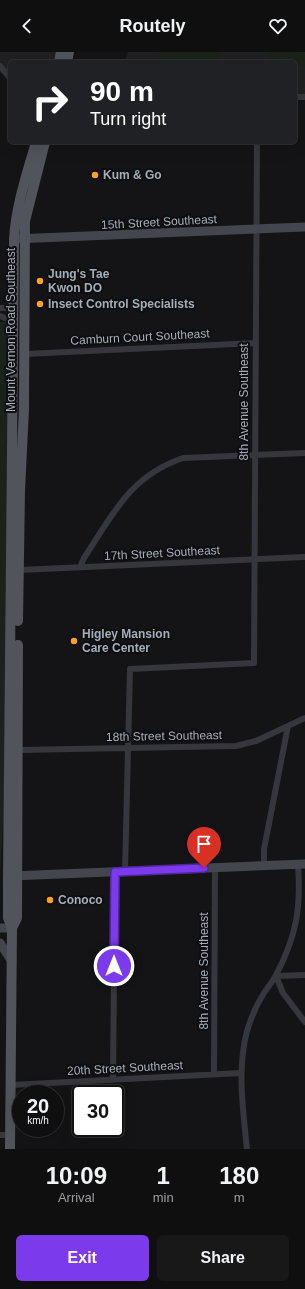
<!DOCTYPE html>
<style>
:root{--surface:#0f0f10;--page:#181819;--text:#f1f3f6;--muted:#9b9c9f;--line:#2f2f30;--accent:#7c3aed}
body{margin:0;font-family:Helvetica,sans-serif;background:var(--page);color:var(--text);height:100vh;display:flex;flex-direction:column;font-size:15px;white-space:nowrap}
*{box-sizing:border-box;margin:0}
p{font-size:13px;color:var(--muted)}
.icon{flex:none;width:22px;height:22px;fill:none;stroke:currentColor;stroke-width:2;stroke-linecap:round;stroke-linejoin:round}
.map{position:relative;height:1097px;overflow:hidden}
.details{display:flex;flex-direction:column;background:var(--surface);flex:1}
.details>*{flex:none}
.banner{position:absolute;left:8px;top:8px;width:289px;height:84px;border-radius:6px;box-shadow:0 4px 16px #0002,0 0 0 1px var(--line);background:#202124;color:#fff;overflow:hidden}
.speed{position:absolute;left:12px;top:1033px;display:flex;gap:8px;font-size:20px;font-weight:700;text-align:center}
.speed>*{display:grid;place-content:center;width:52px;height:52px;border-radius:50%;background:var(--surface);box-shadow:0 4px 16px #0002,0 0 0 1px var(--line);line-height:1}
.speed small{font-size:10px;font-weight:400}
.speed .limit{border:2px solid #111;border-radius:6px;background:#fff;color:#111}
.pin{position:absolute;display:grid;place-items:center;width:34px;height:34px;color:#fff;margin:-41px -17px;border-radius:50% 50% 50% 0;rotate:-45deg;box-shadow:0 0 4px #0007}
.pin .icon{rotate:45deg}
.me{position:absolute;width:44px;margin:-22px;rotate:0deg;stroke-linejoin:round;filter:drop-shadow(0 0 3px #0008)}
.turn{display:flex;align-items:center;gap:14px;height:84px;padding:0 16px;font-size:18px}
.turn .icon{width:52px;height:52px;stroke-width:2.5}
.turn b{display:block;font-size:28px;line-height:34px}
.eta{display:flex;justify-content:space-evenly;align-items:center;height:68px;text-align:center}
.eta b{font-size:24px;font-weight:800;line-height:28px}
.primary-button{display:flex;gap:8px;margin-top:auto;padding:8px 16px}
.primary-button a{flex:1;height:46px;border-radius:6px;background:var(--accent);color:#fff;font-size:16px;font-weight:800;line-height:46px;text-align:center}
.primary-button a+a{background:var(--page);color:var(--text)}
header{display:flex;justify-content:space-between;align-items:center;height:52px;padding:0 16px;background:var(--surface);font-size:18px;font-weight:800}
.map>svg:first-child{display:block}
.built{fill:#202023}
.green{fill:#1a221a}
.lines{fill:none;stroke-linecap:round;stroke-linejoin:round}
.street{stroke:#35373c;stroke-width:6}
.secondary{stroke:#43464c;stroke-width:9}
.primary{stroke:#51545b;stroke-width:10}
.route-casing{stroke:#51269a;stroke-width:10}
.route{stroke:#7c3aed;stroke-width:7}
.poi-dot{fill:#ff9f24;stroke:#0f0f11;stroke-width:1.5}
.labels{text-anchor:middle;dominant-baseline:central;stroke-width:4;stroke-linejoin:round;paint-order:stroke}
.poi-label{font-size:12px;font-weight:bold;fill:#a5adb8;stroke:#0f0f11;text-anchor:start}
.street-label{font-size:12px;fill:#a5adb8;stroke:#0f0f11}
</style>
<header><svg class="icon" aria-label="back" viewBox="0 0 24 24"><path d="M15 5l-7 7 7 7"/></svg>Routely<svg class="icon" aria-label="heart" viewBox="0 0 24 24"><path d="M12 20l-8-8c-3-5 5-10 8-4 3-6 11-1 8 4z"/></svg></header>
<div class="map">
<svg width="305" height="1097" viewBox="0 0 305 1097">
<rect width="100%" height="100%" fill="#141416"/>
<!-- built -->
<path class="built" d="M0 0H68L65 10H10V26L0 14Z
M128 0H305V45H295V10H125Z"/>
<!-- green -->
<path class="green" d="M160 0H221V10H159Z
M269 0H305V13L295 14V10H269Z
M0 270H7L9 273 5 736 0 826Z"/>
<g class="lines">
<!-- street -->
<path class="street" d="M0 14 10 26
M295 45H305
M0 256H13
M0 264 13 269
M25 302 256 291
M80 515 84 506C113 462 130 424 183 406L305 401
M20 518 305 505
M18 698 236 694 256 689 305 666
M264 813V797L288 674
M125 820 130 617 254 611 257 90
M305 923 276 924 283 941 305 970
M214 1023 215 816
M113 1028 115 820
M11 1033 241 1021
M0 1083H10
M247 1097C243 1058 237 1017 247 979 251 966 257 952 264 941 268 935 273 929 276 923 297 883 301 856 298 812"/>
<!-- secondary -->
<path class="secondary" d="M14 187 305 175
M11 824 305 812
M0 876H12
M0 891 11 908"/>
<!-- primary -->
<path class="primary" d="M59 10 61 0
M67 10 69 0
M18 569 20 438 24 357 25 169 45 90
M12 876 17 866 18 593
M10 1097 12 876 8 866V824L14 187C16 153 27 122 36 90"/>
</g>
<g class="lines">
<!-- route casing -->
<g class="route-casing">
<path id="route" d="M114 914 115 820 204 816"/>
</g>
<!-- route -->
<use href="#route" class="route"/>
</g>
<!-- markers -->
<g class="poi-dot">
<circle cx="95" cy="123" r="4"/>
<circle cx="40" cy="229" r="4"/>
<circle cx="40" cy="252" r="4"/>
<circle cx="74" cy="589" r="4"/>
<circle cx="50" cy="848" r="4"/>
</g>
<g class="labels">
<!-- poi labels -->
<g class="poi-label">
<text x="103" y="123">Kum &amp; Go</text>
<text x="48" y="222">Jung's Tae<tspan x="48" dy="14">Kwon DO</tspan></text>
<text x="48" y="252">Insect Control Specialists</text>
<text x="82" y="582">Higley Mansion<tspan x="82" dy="14">Care Center</tspan></text>
<text x="58" y="848">Conoco</text>
</g>
<!-- street labels -->
<g class="street-label">
<text transform="translate(159 170) rotate(-3)">15th Street Southeast</text>
<text transform="translate(11 278) rotate(-90)">Mount Vernon Road Southeast</text>
<text transform="translate(140 285) rotate(-3)">Camburn Court Southeast</text>
<text transform="translate(244 350) rotate(-90)">8th Avenue Southeast</text>
<text transform="translate(162 501) rotate(-3)">17th Street Southeast</text>
<text transform="translate(164 684) rotate(-1)">18th Street Southeast</text>
<text transform="translate(204 919) rotate(-90)">8th Avenue Southeast</text>
<text transform="translate(125 1016) rotate(-3)">20th Street Southeast</text>
</g>
</g>
</svg>
<div class="speed"><div>20<small>km/h</small></div><div class="limit">30</div></div>
<div class="pin" style="left:204px;top:816px;background:#d93025"><svg class="icon" aria-label="arrive" viewBox="0 0 24 24"><path d="M6 21V4h12l-3 4 3 4H6"/></svg></div>
<svg class="me" style="left:114px;top:914px" viewBox="-20 -20 40 40"><circle r="17" fill="#7c3aed" stroke="#fff" stroke-width="3"/><path d="M0-11L8 9 0 5-8 9z" fill="#fff"/></svg>
<div class="banner">
<div class="turn"><svg class="icon" aria-label="right" viewBox="0 0 24 24"><path d="M7 20v-9h11M14 6l5 5-5 5"/></svg><div><b>90 m</b>Turn right</div></div>
</div>
</div>
<section class="details">
<div class="eta">
<div><b>10:09</b><p>Arrival</p></div>
<div><b>1</b><p>min</p></div>
<div><b>180</b><p>m</p></div>
</div>
<div class="primary-button"><a>Exit</a><a>Share</a></div>
</section>
